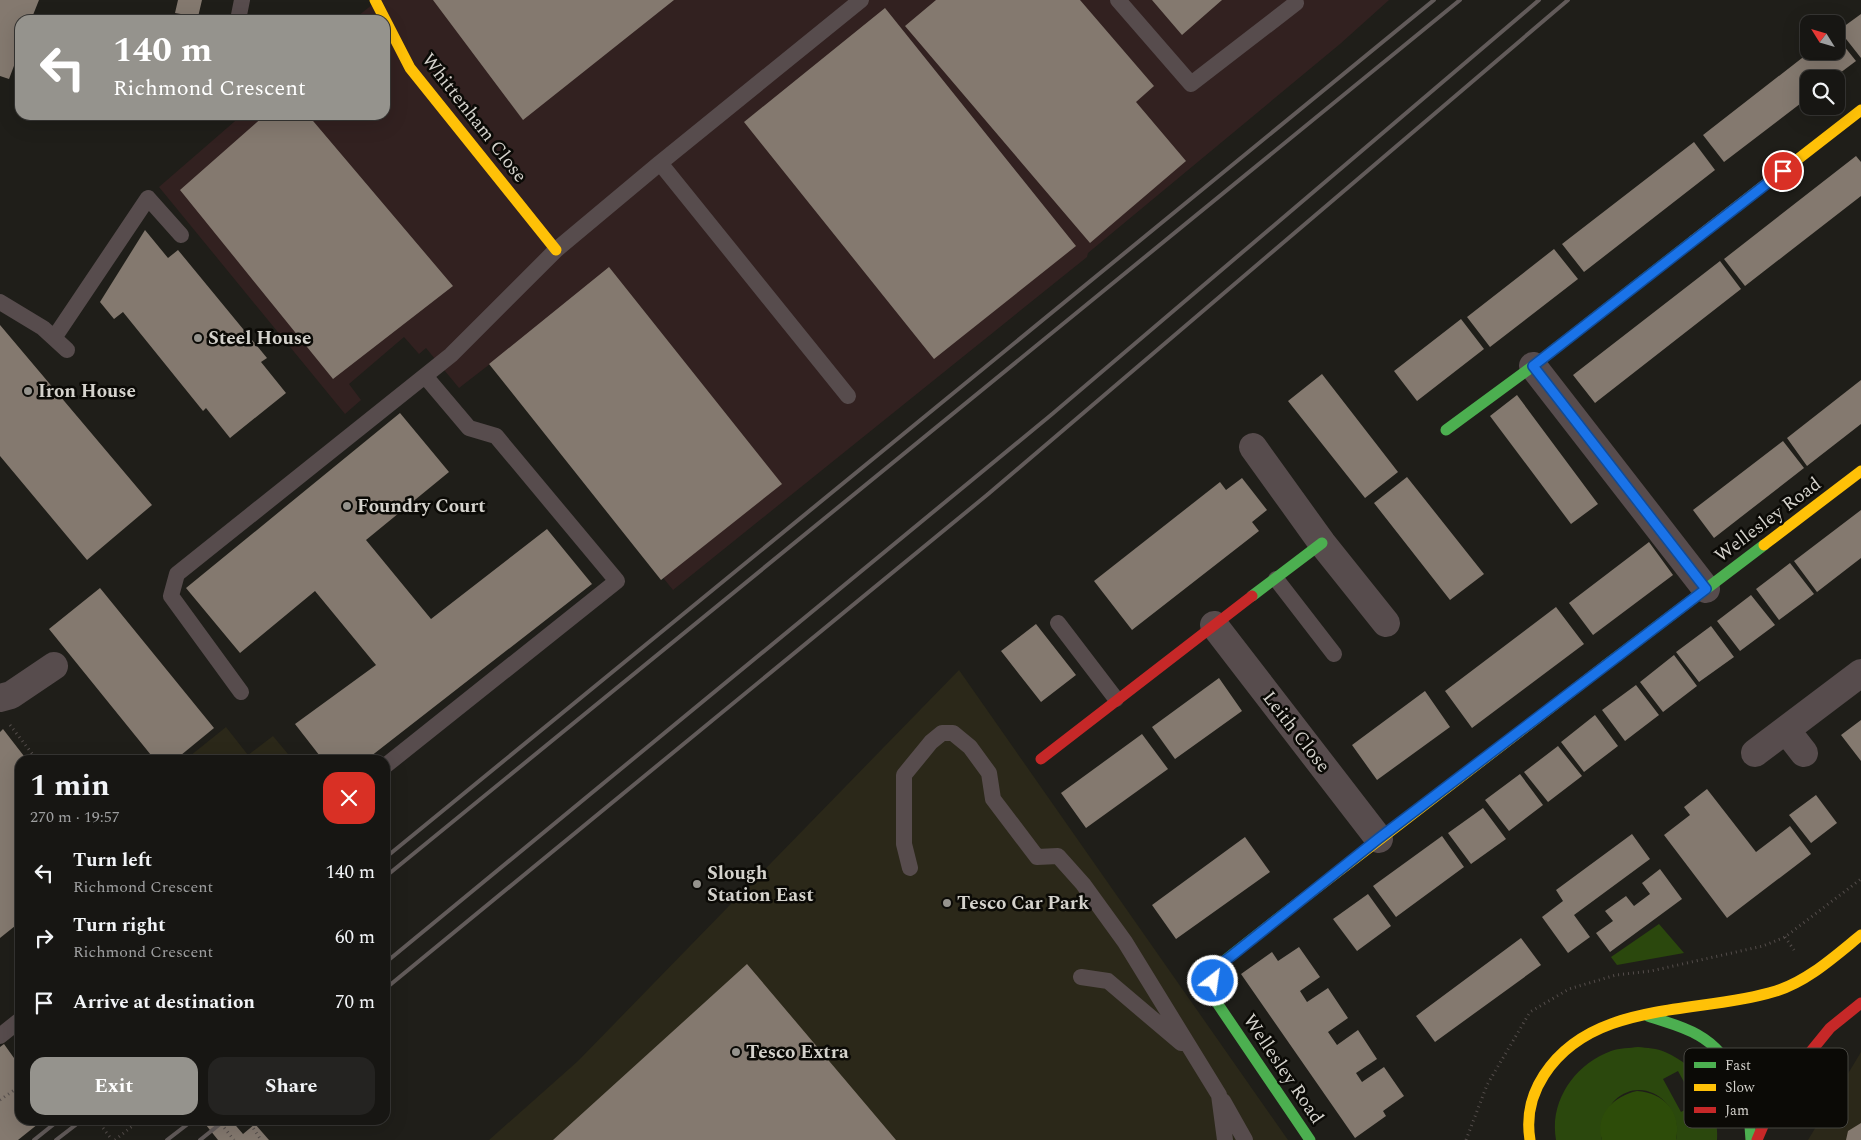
<!DOCTYPE html>
<meta charset="utf-8">
<style>
:root{--surface:#171613;--page:#242321;--text:#f1f3f6;--muted:#9e9fa0;--line:#363533;--accent:#95938d}
body{margin:0;font-family:Spectral,serif;background:var(--page);color:var(--text);height:100vh;display:flex;flex-direction:column;font-size:19px;white-space:nowrap}
*{box-sizing:border-box;margin:0}
p{font-size:16px;color:var(--muted)}
.icon{flex:none;width:28px;height:28px;fill:none;stroke:currentColor;stroke-width:2;stroke-linecap:round;stroke-linejoin:round}
.map{position:relative;flex:1;overflow:hidden}
.drawer{position:absolute;left:15px;top:755px;width:375px;height:370px;display:flex;flex-direction:column;background:var(--surface);border-radius:15px;box-shadow:0 5px 20px #0002,0 0 0 1px var(--line)}
.drawer>*{flex:none}
.top-card{position:absolute;left:15px;top:15px;width:375px;height:105px;border-radius:15px;box-shadow:0 5px 20px #0002,0 0 0 1px var(--line);background:#95938d;color:#fff;overflow:hidden}
.needle{width:32px;rotate:307deg}
.controls{position:absolute;left:1800px;top:15px;display:grid;gap:10px}
.controls a{display:grid;place-items:center;width:45px;height:45px;border-radius:10px;background:var(--surface);box-shadow:0 5px 20px #0002,0 0 0 1px var(--line);font-size:25px}
.pin{position:absolute;display:grid;place-items:center;width:42px;height:42px;color:#fff;margin:-21px;border:2px solid #fff;border-radius:50%;box-shadow:0 1px 5px #0007}
.me{position:absolute;width:55px;margin:-28px;rotate:30deg;stroke-linejoin:round;filter:drop-shadow(0 0 4px #0008)}
.turn{display:flex;align-items:center;gap:18px;height:105px;padding:0 15px;font-size:22px}
.turn .icon{width:65px;height:65px;stroke-width:2.5}
.turn b{display:block;font-size:35px;line-height:42px}
.round{display:grid;place-items:center;flex:none;width:52px;height:52px;border-radius:15px;background:var(--page)}
.overview{display:flex;align-items:center;justify-content:space-between;height:85px;padding:0 15px}
h1{font-size:30px;font-weight:700;line-height:38px}
.primary-button{display:flex;gap:10px;margin-top:auto;padding:10px 15px}
.primary-button a{flex:1;height:58px;border-radius:15px;background:var(--accent);color:#fff;font-size:20px;font-weight:700;line-height:58px;text-align:center}
.primary-button a+a{background:var(--page);color:var(--text)}
ul{padding:0;list-style:none}
li{display:flex;align-items:center;gap:15px;height:65px;padding:0 15px}
li div{flex:1}
li b{display:block;font-size:19px}
li em{font-style:normal}
.map>svg:first-child{display:block}
.built{fill:#2b2819}
.industrial{fill:#322120}
.green{fill:#2b480d;fill-rule:evenodd}
.forest{fill:#2d4c09}
.building{fill:#84796f}
.lines{fill:none;stroke-linecap:round;stroke-linejoin:round}
.path{stroke:#544d4b;stroke-width:3;stroke-dasharray:1 4;stroke-linecap:butt}
.lane{stroke:#574c4d;stroke-width:16}
.street{stroke:#574c4d;stroke-width:28}
.fast{stroke:#4caf50;stroke-width:11}
.slow{stroke:#ffc107;stroke-width:11}
.jam{stroke:#c62828;stroke-width:11}
.rail{stroke:#625b5a;stroke-width:4}
.path-bridge{stroke:#544d4b;stroke-width:3;stroke-dasharray:1 4;stroke-linecap:butt}
.route-casing{stroke:#114b97;stroke-width:12}
.route{stroke:#1a73e8;stroke-width:9}
.poi-dot{fill:#95938d;stroke:#0b0a06;stroke-width:2}
.labels{text-anchor:middle;dominant-baseline:central;stroke-width:5;stroke-linejoin:round;paint-order:stroke}
.street-label{font-size:19px;fill:#d4d2cc;stroke:#0b0a06}
.poi-label{font-size:19px;font-weight:bold;fill:#d4d2cc;stroke:#0b0a06;text-anchor:start}
.key{fill:#0b0a06;stroke:#474641;stroke-width:1}
.key-label{font-size:14px;fill:#d4d2cc}
</style>
<div class="map">
<svg width="1861" height="1140" viewBox="0 0 1861 1140">
<rect width="100%" height="100%" fill="#1f1e19"/>
<!-- built -->
<path class="built" d="M959 670 1288 1140H489L578 1061Z
M226 727 248 755 273 736 293 760H185Z
M1861 1052V1140H1808Z"/>
<!-- industrial -->
<path class="industrial" d="M378 0H1389L1340 44 1088 253 1087 257 673 590 490 364 459 388 426 348 419 354 404 337 349 384 361 400 345 414 159 187 242 115H385V20H353Z"/>
<!-- green -->
<path class="green" d="M1659 924 1684 953 1617 965 1611 957Z
M1638 1047C1647 1048 1657 1048 1665 1052 1702 1068 1719 1101 1717 1140H1676C1684 1105 1644 1073 1615 1100 1607 1107 1604 1127 1601 1136L1602 1140H1556C1549 1101 1575 1064 1611 1051 1619 1048 1630 1048 1638 1047ZM1678 1071 1696 1104 1681 1112 1663 1079Z"/>
<!-- forest -->
<path class="forest" d="M1637 1091C1664 1093 1682 1112 1676 1140H1602C1594 1115 1614 1096 1637 1091Z"/>
<!-- building -->
<path class="building" d="M0 0H39L31 20H20V50L9 79 0 76Z
M178 0H202L198 17 175 13Z
M433 0H674L523 120Z
M936 0H1080L1154 86 1136 102 1186 161 1090 243 905 26Z
M1152 0H1222L1182 35Z
M885 8 1076 246 934 359 744 122Z
M1861 14V58L1839 30Z
M1836 36 1856 61 1832 79H1809V97L1724 162 1703 135 1811 51H1836Z
M265 115H308L453 286 333 379 180 190Z
M1694 142 1715 170 1584 272 1562 244Z
M1856 156 1861 162V196L1745 286 1724 259Z
M145 230 168 258 178 250 267 358 261 362 286 393 230 438 206 408 203 411 123 312 114 319 100 302Z
M1554 249 1578 279 1490 347 1467 317Z
M1720 261 1741 289 1595 403 1573 375Z
M609 267 782 484 661 580 489 364Z
M1461 319 1484 349 1417 401 1394 371Z
M0 325 152 505 87 560 0 456Z
M1322 374 1398 472 1365 498 1288 401Z
M1861 380V424L1807 466 1787 438Z
M1517 395 1598 504 1571 524 1490 416Z
M400 413 449 472 366 540 431 619 547 529 592 584 366 760H323L295 724 376 665 315 591 240 653 186 588Z
M1783 441 1804 468 1714 538 1693 510Z
M1407 477 1484 574 1450 600 1374 503Z
M1242 478 1267 510 1252 522 1259 531 1132 630 1094 581 1220 482 1226 490Z
M1861 510V558L1817 592 1794 561Z
M1649 542 1673 575 1593 635 1569 603Z
M1790 563 1814 594 1779 620 1756 589Z
M100 588 214 728 175 760H155L49 629Z
M1751 595 1775 625 1740 651 1717 621Z
M1556 607 1584 644 1472 728 1445 691Z
M1036 624 1076 675 1041 702 1001 651Z
M1711 626 1734 657 1699 682 1676 652Z
M1674 655 1697 686 1663 712 1640 682Z
M1219 678 1242 711 1175 759 1152 727Z
M1636 685 1659 715 1625 741 1602 710Z
M1425 691 1450 727 1377 780 1352 745Z
M1595 715 1618 746 1584 772 1561 742Z
M1861 720V761L1841 735Z
M3 729 27 760H20V922L0 938V732Z
M1142 734 1168 769 1086 828 1061 793Z
M1558 746 1582 776 1548 802 1524 772Z
M1520 774 1543 805 1509 831 1485 800Z
M1707 789 1756 852 1790 826 1811 854 1727 918 1664 835 1690 815 1684 807Z
M1816 795 1837 823 1811 843 1789 815Z
M1483 808 1506 839 1471 864 1448 833Z
M1632 834 1650 859 1574 915 1590 937 1568 953 1542 917 1563 901 1556 890Z
M1442 836 1464 867 1396 917 1373 886Z
M1245 837 1270 872 1176 939 1152 905Z
M1660 869 1682 899 1610 952 1596 933 1613 921 1605 911 1626 896 1634 906 1650 894 1642 883Z
M1368 894 1391 926 1357 951 1333 919Z
M1521 938 1541 965 1435 1042 1416 1016Z
M1299 947 1320 977 1300 991 1307 1002 1328 988 1348 1018 1328 1032 1337 1045 1358 1030 1377 1059 1356 1073 1362 1082 1384 1067 1404 1096 1383 1111 1386 1116 1355 1138 1241 974 1272 952 1278 961Z
M747 964 896 1140H553Z
M4 1044 14 1058 20 1053V1120H43L18 1140H0V1047Z
M202 1120H231L243 1134 255 1124 269 1140H218Z
M1861 1123V1140H1846L1848 1131Z"/>
<g class="lines">
<!-- path -->
<path class="path" d="M10 725 37 760
M1785 937 1794 950
M0 1100 20 1086
M97 1120 112 1140
M248 1120 261 1140
M115 1140 140 1120
M1466 1140 1487 1085 1530 1012 1569 989 1616 975 1651 971 1763 946 1785 937 1861 879"/>
<!-- lane -->
<path class="lane" d="M1118 0 1191 84 1296 3
M238 20 242 0
M660 163 861 0
M0 302 43 328 67 350
M54 338 148 198 181 235
M1276 579 1334 654
M1058 623 1116 699
M241 692 171 596 177 574 451 355 556 250 660 163 848 396
M385 766 617 581 496 436 469 428 425 376
M910 868 904 844V775L931 742 942 733H953L970 747 989 773 993 799 1037 857 1058 856 1083 884 1125 942 1219 1095 1225 1140
M1081 977 1108 981 1181 1043
M0 1036 20 1020
M1223 1101 1245 1140"/>
<!-- street -->
<path class="street" d="M1533 366 1706 589
M1253 447 1322 543 1386 623
M1214 625 1379 839
M0 698 11 695 54 666
M1786 730 1804 753
M1755 753 1861 673"/>
<!-- fast -->
<path class="fast" d="M1446 430 1533 366 1694 240
M1252 596 1322 543
M1606 665 1764 545
M1291 908 1215 968 1211 994 1310 1140
M1648 1016C1665 1022 1683 1026 1698 1035 1734 1055 1750 1102 1751 1140"/>
<!-- slow -->
<path class="slow" d="M375 0 410 68 556 250
M1694 240 1861 110
M1764 545 1861 471
M1291 908 1606 665
M1530 1140C1526 1116 1531 1095 1544 1075 1593 999 1699 1015 1776 991 1808 981 1835 956 1861 935"/>
<!-- jam -->
<path class="jam" d="M1041 759 1252 596
M1757 1140 1777 1093 1830 1028 1861 1003"/>
<!-- rail -->
<path class="rail" d="M385 858 1434 0
M385 877 1460 0
M385 963 1051 415 1539 0
M385 989 987 495 1568 0
M34 1140 59 1120
M56 1140 82 1120
M167 1140 193 1120
M200 1140 225 1120"/>
<!-- path-bridge -->
<path class="path-bridge" d="M218 1120 234 1140"/>
</g>
<g class="lines">
<!-- route casing -->
<g class="route-casing">
<path id="route" d="M1213 981 1215 968 1230 957 1378 839 1706 589 1533 366 1783 171"/>
</g>
<!-- route -->
<use href="#route" class="route"/>
</g>
<!-- markers -->
<g class="poi-dot">
<circle cx="198" cy="338" r="5"/>
<circle cx="28" cy="391" r="5"/>
<circle cx="347" cy="506" r="5"/>
<circle cx="697" cy="884" r="5"/>
<circle cx="947" cy="903" r="5"/>
<circle cx="736" cy="1052" r="5"/>
</g>
<g class="labels">
<!-- street labels -->
<g class="street-label">
<text transform="translate(474 118) rotate(52)">Whittenham Close</text>
<text transform="translate(1768 520) rotate(-37)">Wellesley Road</text>
<text transform="translate(1296 732) rotate(52)">Leith Close</text>
<text transform="translate(1283 1069) rotate(56)">Wellesley Road</text>
</g>
<!-- poi labels -->
<g class="poi-label">
<text x="208" y="338">Steel House</text>
<text x="38" y="391">Iron House</text>
<text x="357" y="506">Foundry Court</text>
<text x="707" y="873">Slough<tspan x="707" dy="22">Station East</tspan></text>
<text x="957" y="903">Tesco Car Park</text>
<text x="746" y="1052">Tesco Extra</text>
</g>
</g>
<!-- legend -->
<rect x="1684" y="1048" width="164" height="80" rx="8" class="key"/>
<rect x="1694" y="1062" width="22" height="6" fill="#4caf50"/>
<rect x="1694" y="1084" width="22" height="7" fill="#ffc107"/>
<rect x="1694" y="1107" width="22" height="6" fill="#c62828"/>
<g class="key-label">
<text x="1725" y="1070">Fast</text>
<text x="1725" y="1092">Slow</text>
<text x="1725" y="1115">Jam</text>
</g>
</svg>
<div class="controls">
<a><svg class="needle" viewBox="-14 -14 28 28"><path d="M0-13l5 13h-10z" fill="#e53935"/><path d="M0 13l5-13h-10z" fill="#9e9fa0"/></svg></a>
<a><svg class="icon" aria-label="search" viewBox="0 0 24 24"><circle cx="10" cy="10" r="6"/><path d="M15 15l6 6"/></svg></a>
</div>
<div class="pin" style="left:1783px;top:171px;background:#d93025"><svg class="icon" aria-label="arrive" viewBox="0 0 24 24"><path d="M6 21V4h12l-3 4 3 4H6"/></svg></div>
<svg class="me" style="left:1213px;top:981px" viewBox="-20 -20 40 40"><circle r="17" fill="#1a73e8" stroke="#fff" stroke-width="3"/><path d="M0-11L8 9 0 5-8 9z" fill="#fff"/></svg>
<div class="top-card">
<div class="turn"><svg class="icon" aria-label="left" viewBox="0 0 24 24"><path d="M17 20v-9H6M10 6l-5 5 5 5"/></svg><div><b>140 m</b>Richmond Crescent</div></div>
</div>
<section class="drawer">
<div class="overview"><div><h1>1 min</h1><p>270 m · 19:57</p></div><a class="round" style="background:#d93025;color:#fff"><svg class="icon" aria-label="close" viewBox="0 0 24 24"><path d="M6 6l12 12M18 6L6 18"/></svg></a></div>
<ul>
<li><svg class="icon" aria-label="left" viewBox="0 0 24 24"><path d="M17 20v-9H6M10 6l-5 5 5 5"/></svg><div><b>Turn left</b><p>Richmond Crescent</p></div><em>140 m</em></li>
<li><svg class="icon" aria-label="right" viewBox="0 0 24 24"><path d="M7 20v-9h11M14 6l5 5-5 5"/></svg><div><b>Turn right</b><p>Richmond Crescent</p></div><em>60 m</em></li>
<li><svg class="icon" aria-label="arrive" viewBox="0 0 24 24"><path d="M6 21V4h12l-3 4 3 4H6"/></svg><div><b>Arrive at destination</b></div><em>70 m</em></li>
</ul>
<div class="primary-button"><a>Exit</a><a>Share</a></div>
</section>
</div>
